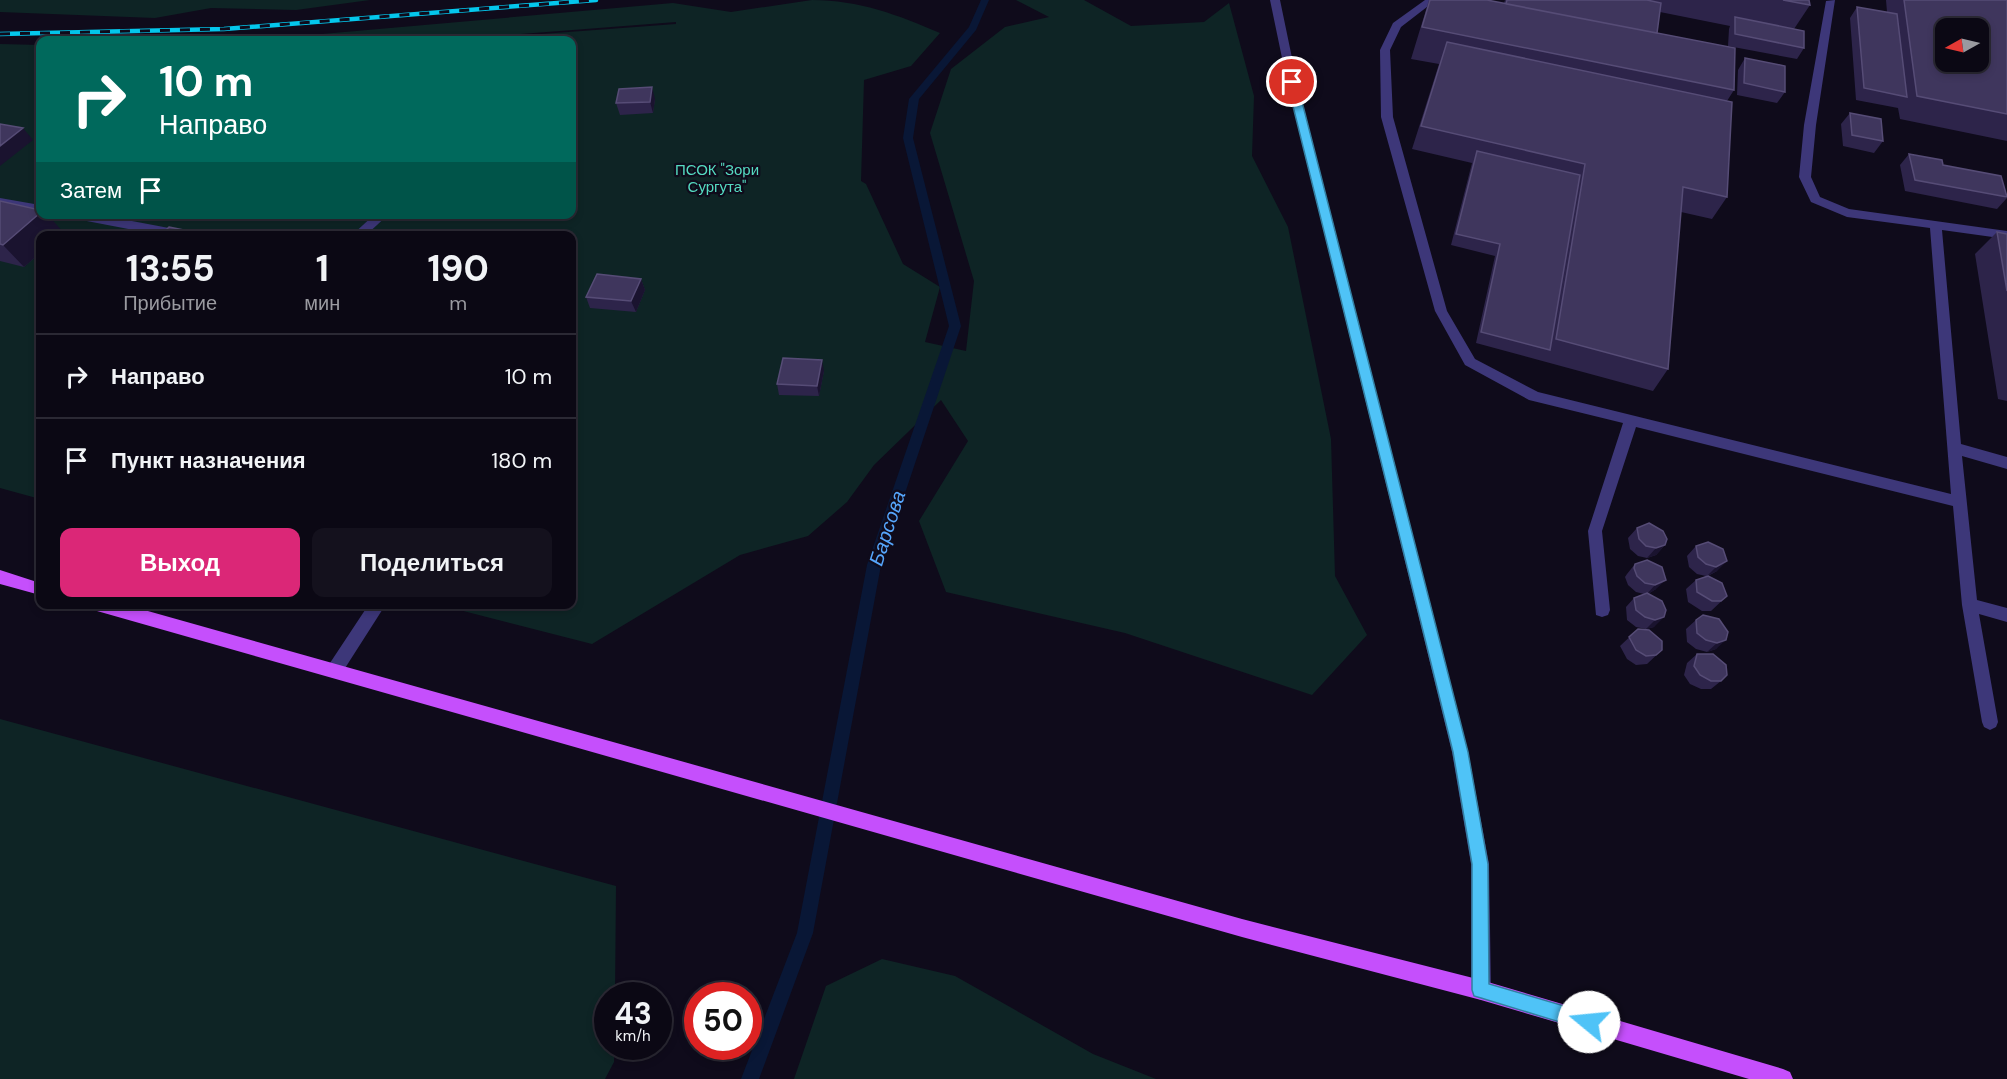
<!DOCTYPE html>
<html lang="ru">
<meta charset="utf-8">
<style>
:root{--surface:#0b0814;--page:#14111d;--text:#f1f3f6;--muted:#9a9aa0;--line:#2b2934;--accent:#db2777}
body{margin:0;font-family:"DM Sans",sans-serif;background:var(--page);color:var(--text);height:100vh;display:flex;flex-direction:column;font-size:22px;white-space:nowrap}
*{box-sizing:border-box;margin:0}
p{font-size:20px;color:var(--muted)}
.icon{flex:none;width:33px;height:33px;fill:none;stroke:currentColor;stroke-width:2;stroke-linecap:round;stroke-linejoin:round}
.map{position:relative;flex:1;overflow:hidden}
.side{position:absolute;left:36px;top:231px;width:540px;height:378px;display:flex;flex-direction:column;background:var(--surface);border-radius:12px;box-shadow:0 3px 9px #0003,0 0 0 2px var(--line)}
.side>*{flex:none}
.banner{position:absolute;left:36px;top:36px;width:540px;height:183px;border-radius:12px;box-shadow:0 3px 9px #0003,0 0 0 2px var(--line);background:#00695c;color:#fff;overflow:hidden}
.needle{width:39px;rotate:262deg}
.fabs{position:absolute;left:1935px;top:18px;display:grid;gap:12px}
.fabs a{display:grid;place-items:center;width:54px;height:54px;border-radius:12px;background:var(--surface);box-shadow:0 3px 9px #0003,0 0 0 2px var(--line);font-size:30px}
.speed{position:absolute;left:594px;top:982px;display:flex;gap:12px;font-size:30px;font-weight:700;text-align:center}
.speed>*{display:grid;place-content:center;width:78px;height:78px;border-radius:50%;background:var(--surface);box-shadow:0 3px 9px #0003,0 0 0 2px var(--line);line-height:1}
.speed small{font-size:15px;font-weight:400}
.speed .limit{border:9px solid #d22;background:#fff;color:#111}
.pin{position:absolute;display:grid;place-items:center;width:51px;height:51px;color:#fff;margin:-26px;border:3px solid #fff;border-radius:50%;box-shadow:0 2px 6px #0007}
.me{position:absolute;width:66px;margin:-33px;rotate:287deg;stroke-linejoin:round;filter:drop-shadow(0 0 4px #0008)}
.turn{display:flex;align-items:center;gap:21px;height:126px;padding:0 24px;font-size:27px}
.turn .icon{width:78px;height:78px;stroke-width:2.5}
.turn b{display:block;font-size:42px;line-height:51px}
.then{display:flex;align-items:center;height:57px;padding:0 24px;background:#0003;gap:12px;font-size:22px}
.eta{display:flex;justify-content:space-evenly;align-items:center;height:102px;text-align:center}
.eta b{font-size:36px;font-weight:700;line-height:42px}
.action{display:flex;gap:12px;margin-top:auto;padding:12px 24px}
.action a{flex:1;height:69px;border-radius:12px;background:var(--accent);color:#fff;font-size:24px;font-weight:700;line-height:69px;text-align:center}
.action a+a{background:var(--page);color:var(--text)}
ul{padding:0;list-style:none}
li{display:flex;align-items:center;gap:18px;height:84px;padding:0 24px;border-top:2px solid var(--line)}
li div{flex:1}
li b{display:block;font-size:22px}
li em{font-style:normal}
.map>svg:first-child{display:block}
.green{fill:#0e2425}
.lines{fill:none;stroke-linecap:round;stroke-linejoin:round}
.stream{fill:#091736;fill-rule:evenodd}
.minor{fill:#3d3779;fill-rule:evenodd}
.major{fill:#c54ffc;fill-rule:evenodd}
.rail-casing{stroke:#04c7ec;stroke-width:4.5}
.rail{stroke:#0f0b1b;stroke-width:3;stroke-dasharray:10;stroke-linecap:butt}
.wall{fill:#2d244a}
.shaded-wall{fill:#1a132f}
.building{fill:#3f365d;stroke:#564c76;stroke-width:1.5;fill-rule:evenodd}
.route{fill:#4fc3f7;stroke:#337fa1;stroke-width:1.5}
.labels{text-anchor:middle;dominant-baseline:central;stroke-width:4.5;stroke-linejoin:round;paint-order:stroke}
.far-park-label{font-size:15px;fill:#55dbc1;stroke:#0f0b1b}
.water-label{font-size:20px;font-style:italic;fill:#56a6fc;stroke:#0f0b1b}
</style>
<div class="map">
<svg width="2007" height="1079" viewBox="0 0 2007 1079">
<rect width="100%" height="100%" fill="#0f0b1b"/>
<!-- green -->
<path class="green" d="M0 0H370L296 10 211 8 155 18 0 12Z
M812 0C859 0 898 15 940 33L911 66 864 80 861 181 866 184 903 264 940 287 925 342 966 351 974 281 930 133 951 69 1005 27 1049 17 1016 0H1084L1131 26 1204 22 1229 3 1254 96 1252 156 1288 227 1331 439 1335 576 1367 635 1312 695 1125 633 946 592 919 521 968 441 941 400 874 465 847 502 808 536 740 555 592 644 440 605 572 604V236H40V499L0 488V44L40 45V214H572V40H460L676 24V22L445 40H182L322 34 673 3 731 12Z
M0 719 616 886 615 996H608V1047H614V1062L605 1079H0Z
M882 959 955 976 1093 1054 1156 1079H794L826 986Z"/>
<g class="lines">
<!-- stream -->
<path class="stream" d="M981 0H989L976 30 919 99 913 138 961 326 881 565 813 933 759 1079H741L797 933 867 565 949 326 903 138 909 99 969 27Z"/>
<!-- minor -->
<path class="minor" d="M1270 0H1280L1297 82 1468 752 1489 864 1491 990 1488 997 1481 1000 1474 997 1471 990V864L1452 752 1287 82Z
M1425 0H1436L1401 27 1390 50 1393 117 1447 311 1475 359 1538 392 1951 494 1930 228 1847 217 1811 202 1799 177 1804 125 1826 1 1835 0 1816 125 1811 177 1820 197 1849 209 2007 231V239L1942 230 1961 444 2007 457V469L1962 456 1977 600 2007 608V622L1979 614 1998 722 1996 727 1990 730 1984 727 1982 722 1962 605 1953 506 1636 427 1602 531 1610 610 1608 615 1602 617 1596 615 1588 531 1623 423 1529 400 1465 365 1435 311 1381 117 1380 50 1393 23Z
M0 198 40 205V213L0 206Z
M65 214H95L190 232 196 236H165L71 218Z
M375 214H389L365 236H351Z
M369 604H386L340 676 334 678 328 676 326 671 328 666Z"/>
<!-- major -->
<path class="major" d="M0 570 40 583V595L0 584Z
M89 604H123L1242 919 1481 980 1783 1069 1790 1072 1793 1079H1749L1481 1000 1242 937 97 611 91 609Z"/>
<!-- rail casing -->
<g class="rail-casing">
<path id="rail" d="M0 34 224 29 596 0"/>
</g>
<!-- rail -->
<use href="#rail" class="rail"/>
</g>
<!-- wall -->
<path class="wall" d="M1429 0 1504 3 1505 0H1809L1810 5 1794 29 1804 48 1797 59 1728 46 1729 29 1730 26 1660 12 1657 33 1734 90 1727 101V197L1712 219 1681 212 1668 369 1653 391 1476 343 1495 256 1451 245 1472 163 1412 149 1439 64 1411 59Z
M1886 0H2007V141L1900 119 1898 108 1856 100 1850 18 1857 7 1887 12Z
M1745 58 1785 92 1777 103 1737 95 1738 70Z
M655 99 653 113 620 115 616 103Z
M1850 113 1883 141 1874 153 1843 146 1841 124Z
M1909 154 2007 198 1997 209 1905 191 1900 165Z
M0 201 64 233 60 236H40V253L24 267 0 261Z
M1997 232 2007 234V401L1998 399 1975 254Z
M641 279 645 290 636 312 590 308 586 297Z
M824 371 819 396 779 395 777 384Z
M1637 528 1665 545 1656 555 1647 558 1638 556 1630 549 1628 538Z
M1696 546 1723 549 1717 571 1708 576 1727 596 1711 611H1702L1688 602 1686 589 1696 580 1706 576 1697 574 1689 567 1687 556Z
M1647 560 1656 589 1648 594 1662 601 1654 627 1646 629 1636 627 1627 620 1626 607 1634 598 1644 594 1636 592 1628 585 1625 577 1627 574 1635 564Z
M1696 620 1728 632 1716 649 1707 652 1696 649 1687 642 1686 629Z
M1638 629 1662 650 1647 664 1636 665 1627 659 1620 646Z
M1697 654 1721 681 1711 689H1701L1690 684 1684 675 1687 663Z"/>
<!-- shaded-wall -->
<path class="shaded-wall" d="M652 87 655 99 653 113 650 102Z
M23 128 33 140 0 166V146Z
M40 213V214H47L64 233 60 236H40V253L24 267 3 245Z
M641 279 645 290 636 312 631 301Z
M822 360 824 371 819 396 817 386Z
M1665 545 1656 555 1647 558 1656 548Z
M1727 561 1717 571 1707 576 1716 567Z
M1666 580 1656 589 1646 595 1655 585Z
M1664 617 1654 627 1646 629 1655 620Z
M1726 640 1716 649 1707 652 1717 643Z"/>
<!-- building -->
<path class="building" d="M1430 0H1487L1735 48 1734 90 1422 27Z
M1507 0H1647L1661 3 1657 33 1506 4Z
M1783 0H1809L1810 5Z
M1904 0H2007V114L1917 96ZM1946 28H1978V62H1946Z
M1857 7 1897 14 1907 97 1864 88Z
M1735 17 1804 31V48L1735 34Z
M1447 42 1732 102 1727 197 1683 187 1668 369 1556 339 1585 164 1421 126Z
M1745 58 1785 66V92L1744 83Z
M652 87 650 102 616 103 619 89Z
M1850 113 1881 119 1883 141 1852 135Z
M0 124 23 128 0 146Z
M1477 151 1580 175 1550 350 1481 332 1500 244 1456 234Z
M1909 154 1942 160 1943 165 2001 176 2007 197 1915 180Z
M0 201 40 210V213L3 245 0 244Z
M169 227 204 234 203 236H160Z
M1997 232 2007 234V291Z
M597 274 641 279 631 301 586 297Z
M783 358 822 360 817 386 777 384Z
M1649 523 1663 531 1667 539 1665 545 1656 548 1646 546 1639 539 1637 528Z
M1708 542 1723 549 1727 561 1716 567 1706 564 1698 557 1696 546Z
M1647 560 1662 567 1666 580 1655 585 1645 583 1637 576 1634 568 1635 564Z
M1708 576 1722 583 1727 596 1721 601H1712L1697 592 1696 580Z
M1647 593 1662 601 1666 610 1664 617 1655 620 1645 617 1636 610 1634 598Z
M1703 615 1719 619 1728 632 1726 640 1717 643 1706 640 1697 633 1696 620Z
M1638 629 1649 630 1662 641V650L1656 655 1646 656 1636 650 1629 637Z
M1697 654H1713L1726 665 1727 675 1721 681H1711L1700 675 1694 666Z"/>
<!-- route -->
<path class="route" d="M1292 79 1297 82 1468 752 1488 864 1489 984 1595 1015 1598 1022 1595 1028 1589 1031 1481 998 1474 996 1472 990V864L1453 752 1287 82Z"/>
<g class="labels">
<!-- far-park labels -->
<g class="far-park-label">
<text x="717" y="170">ПСОК "Зори<tspan x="717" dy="17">Сургута"</tspan></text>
</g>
<!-- water labels -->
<g class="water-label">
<text transform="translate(887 528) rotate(-72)">Барсова</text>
</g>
</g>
</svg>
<div class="fabs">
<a><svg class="needle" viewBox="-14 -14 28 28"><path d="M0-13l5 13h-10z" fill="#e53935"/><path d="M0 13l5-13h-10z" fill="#9a9aa0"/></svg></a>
</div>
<div class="speed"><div>43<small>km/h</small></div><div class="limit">50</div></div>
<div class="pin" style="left:1292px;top:82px;background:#d93025"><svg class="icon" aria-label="arrive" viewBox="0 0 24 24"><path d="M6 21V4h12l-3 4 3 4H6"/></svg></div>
<svg class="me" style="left:1589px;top:1022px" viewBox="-20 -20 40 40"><circle r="19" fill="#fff"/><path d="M0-13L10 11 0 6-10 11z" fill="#4fc3f7"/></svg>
<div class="banner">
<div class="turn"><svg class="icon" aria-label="right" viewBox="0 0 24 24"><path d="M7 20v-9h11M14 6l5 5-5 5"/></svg><div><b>10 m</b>Направо</div></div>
<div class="then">Затем<svg class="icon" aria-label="arrive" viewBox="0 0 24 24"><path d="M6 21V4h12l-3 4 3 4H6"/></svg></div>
</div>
<section class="side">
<div class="eta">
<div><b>13:55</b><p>Прибытие</p></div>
<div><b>1</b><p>мин</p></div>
<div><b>190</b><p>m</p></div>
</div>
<ul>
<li><svg class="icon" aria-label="right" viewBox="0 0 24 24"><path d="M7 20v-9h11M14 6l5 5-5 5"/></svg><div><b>Направо</b></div><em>10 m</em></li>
<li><svg class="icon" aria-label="arrive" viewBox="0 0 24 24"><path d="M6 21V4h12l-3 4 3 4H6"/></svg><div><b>Пункт назначения</b></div><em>180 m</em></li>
</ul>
<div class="action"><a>Выход</a><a>Поделиться</a></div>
</section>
</div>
